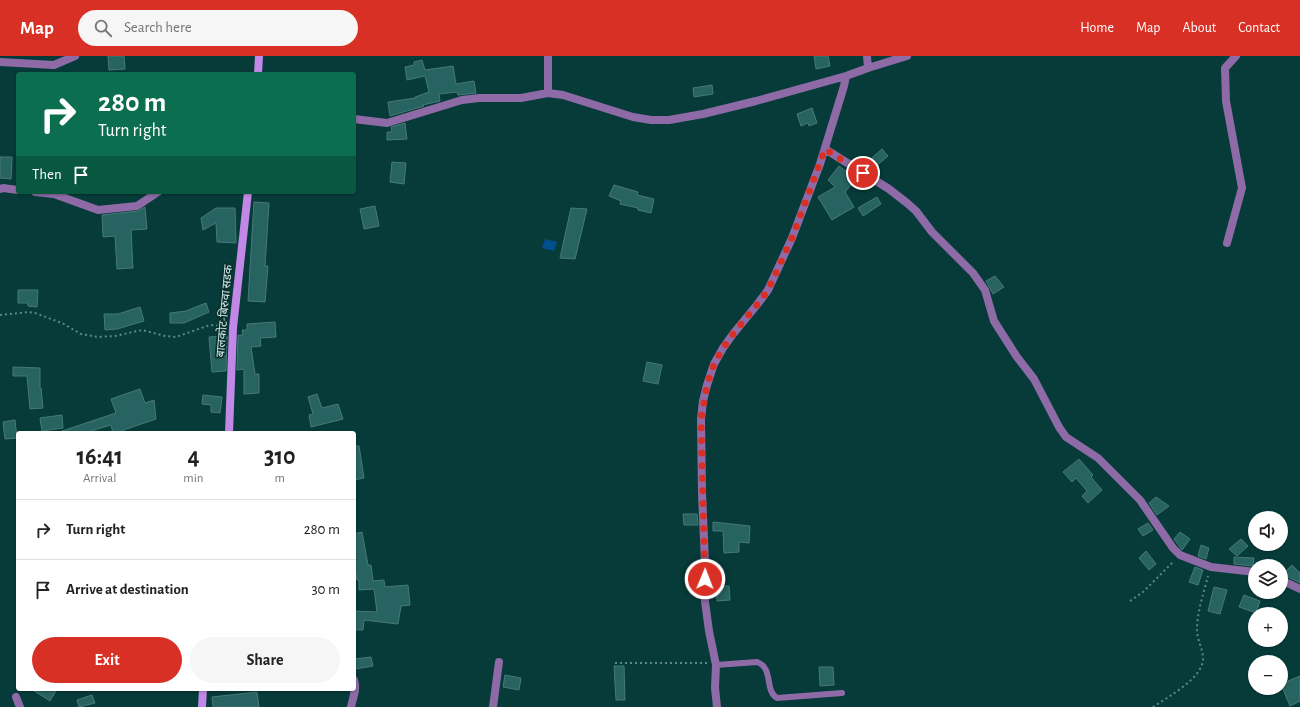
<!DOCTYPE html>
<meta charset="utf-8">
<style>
:root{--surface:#fff;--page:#f6f6f6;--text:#222;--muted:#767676;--line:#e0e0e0;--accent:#d93025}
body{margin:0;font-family:"Alegreya Sans","Noto Sans Devanagari",sans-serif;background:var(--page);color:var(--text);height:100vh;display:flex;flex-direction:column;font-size:15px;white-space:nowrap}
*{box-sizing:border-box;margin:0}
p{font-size:13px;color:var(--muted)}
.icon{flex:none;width:22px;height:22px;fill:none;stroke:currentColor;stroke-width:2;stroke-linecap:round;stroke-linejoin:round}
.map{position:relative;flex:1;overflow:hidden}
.side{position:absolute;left:16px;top:375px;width:340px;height:260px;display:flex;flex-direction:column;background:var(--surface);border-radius:4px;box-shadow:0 1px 3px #0004}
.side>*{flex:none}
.hud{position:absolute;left:16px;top:16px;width:340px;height:122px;border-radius:4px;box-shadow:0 1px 3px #0004;background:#0b6e4f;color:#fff;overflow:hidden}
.buttons{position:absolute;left:1248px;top:455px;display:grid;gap:8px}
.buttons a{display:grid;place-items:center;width:40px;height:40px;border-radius:50%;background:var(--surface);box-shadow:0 1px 3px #0004;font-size:20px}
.pin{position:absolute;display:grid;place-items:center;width:34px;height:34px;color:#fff;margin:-17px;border:2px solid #fff;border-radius:50%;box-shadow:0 1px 4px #0007}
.me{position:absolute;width:44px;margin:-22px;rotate:1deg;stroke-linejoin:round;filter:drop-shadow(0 0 3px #0008)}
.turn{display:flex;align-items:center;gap:14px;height:84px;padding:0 16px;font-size:18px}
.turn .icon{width:52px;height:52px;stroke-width:2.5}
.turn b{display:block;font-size:28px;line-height:34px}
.then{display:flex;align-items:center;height:38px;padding:0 16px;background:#0003;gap:8px;font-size:15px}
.eta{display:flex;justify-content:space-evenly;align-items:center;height:68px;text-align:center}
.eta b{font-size:24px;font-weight:700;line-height:28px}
.button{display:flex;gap:8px;margin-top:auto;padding:8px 16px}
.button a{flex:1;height:46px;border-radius:24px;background:var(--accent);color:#fff;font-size:16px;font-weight:700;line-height:46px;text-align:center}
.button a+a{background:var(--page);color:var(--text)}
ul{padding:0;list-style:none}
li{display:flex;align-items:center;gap:12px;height:60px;padding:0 16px;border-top:1px solid var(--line)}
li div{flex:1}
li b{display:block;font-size:15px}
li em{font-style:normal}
header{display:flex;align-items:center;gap:24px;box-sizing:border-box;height:56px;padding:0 20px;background:var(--accent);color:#fff}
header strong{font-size:19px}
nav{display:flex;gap:22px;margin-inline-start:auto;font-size:14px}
.search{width:280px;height:36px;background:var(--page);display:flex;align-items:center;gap:10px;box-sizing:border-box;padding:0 14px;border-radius:22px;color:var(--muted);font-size:15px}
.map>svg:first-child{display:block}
.water{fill:#004f8d}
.building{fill:#276360;stroke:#497976}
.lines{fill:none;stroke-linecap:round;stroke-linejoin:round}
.path{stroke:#608886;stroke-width:2;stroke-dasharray:2 3;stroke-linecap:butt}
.lane{stroke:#8e6ba6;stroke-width:6}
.street{stroke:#8e6ba6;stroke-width:8}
.secondary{stroke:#c188e7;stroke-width:8}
.route{stroke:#d93025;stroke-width:7;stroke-dasharray:0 12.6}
.labels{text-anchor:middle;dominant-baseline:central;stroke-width:3.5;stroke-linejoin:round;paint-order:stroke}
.street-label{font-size:12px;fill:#d1e9e7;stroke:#09302e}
</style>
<header>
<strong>Map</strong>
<div class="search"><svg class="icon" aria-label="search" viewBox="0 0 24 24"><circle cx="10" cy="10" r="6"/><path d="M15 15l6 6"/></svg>Search here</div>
<nav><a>Home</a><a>Map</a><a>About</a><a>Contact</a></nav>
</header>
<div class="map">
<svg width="1300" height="651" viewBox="0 0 1300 651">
<rect width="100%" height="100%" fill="#063b39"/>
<!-- water -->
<path class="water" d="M545 183 557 186 554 195 542 192Z"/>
<!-- building -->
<path class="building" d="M108 0H124L125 13 109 14Z
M814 0H828L830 10 816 13Z
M422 4 425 14 453 10 456 28 474 25 476 37 458 39 457 36 439 38 440 45 423 49 424 50 390 60 388 46 415 42V41L429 36 425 20 407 24 405 11 414 9V6Z
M712 29 713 38 694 41 693 32Z
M812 52 817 67 809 70 808 67 801 70 797 58Z
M405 67 407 83 387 84V76H392L391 71Z
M882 93 888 100 870 115 867 113 864 109Z
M0 101H12L11 123 0 122Z
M392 106 406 107 404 128 390 126Z
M839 110 856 123 845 136 854 151 832 164 818 141 835 131 828 124Z
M614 129 638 136 637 139 654 143 651 157 638 154V152L620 148 621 145 609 140Z
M877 141 881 148 863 160 858 152Z
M254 146 269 147 265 210H268L265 246 248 245Z
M375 150 379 170 364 173 360 153Z
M145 151 147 173 131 174 133 212 117 213 115 180 103 181 102 159 138 155Z
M216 152H235L236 187 217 186 216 167 203 174 201 162Z
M571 152 587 153 575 203 560 202Z
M995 220 1004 231 993 238 986 225Z
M18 234H38L37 251 28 250V247H18Z
M206 247 209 256 184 267H170V257L186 255Z
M140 251 144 265 117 273 105 274 104 258H118Z
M275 266 276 281 260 282 261 290 251 291 255 318H259V337L244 338V313L237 314 238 279H243L242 274H247V268Z
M227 280 226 315 212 316 209 281Z
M647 306 662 309 658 328 643 325Z
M13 311 40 312V332H41L43 352 30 353 27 320H13Z
M140 333 145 347 154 344 156 363 115 377H113L111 369 84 377H62V375L116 357 111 343Z
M317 338 322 352 338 348 343 363 311 371 309 359 313 358 308 341Z
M203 339 222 341 220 357 211 356V349L202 348Z
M62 359 63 372 42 375 40 362Z
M15 364 17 382 5 383 3 366Z
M354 390H359L364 422 354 424Z
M1079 403 1093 419 1091 421 1102 434 1088 447 1082 440 1087 435 1076 422 1072 426 1063 416Z
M1156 441 1169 450 1157 459 1149 447Z
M683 458H697L698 469H684Z
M713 466 750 470 749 487 739 486V496L724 497 723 475H713Z
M1148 467 1153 474 1143 480 1138 473Z
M362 476 368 509H371L373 525 384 524 385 531 408 529 410 549 401 550 398 568 364 564 363 574H354V555L377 556 374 533 359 534V524H357L354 504V478Z
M1180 476 1190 483 1182 494 1174 483Z
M1241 483 1248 490 1237 500 1229 493Z
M1201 489 1209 492 1206 503 1198 500Z
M1146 495 1156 508 1149 514 1139 502Z
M1234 501 1254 502 1253 510 1234 508Z
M1292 509 1300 517V527L1288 521 1284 517Z
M1195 511 1203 514 1198 529 1189 526Z
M716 530H729L730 544 717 545Z
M1214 531 1227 534 1220 558 1208 555Z
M1244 539 1260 545 1256 557 1239 551Z
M371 601 373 610 355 613 354 603Z
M614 610H624L625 644H616Z
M819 611H833L834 629 820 630Z
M505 619 521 622 519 634 503 631Z
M1300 620V645L1290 650 1281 628Z
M31 633H57L50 645Z
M257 636 259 651H213L212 641Z
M92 639 95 647 79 651 77 644Z"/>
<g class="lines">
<!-- path -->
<path class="path" d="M0 259 29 256 35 257 62 267 81 278 98 281 115 280 142 274 165 280 176 281 210 269 224 270
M1130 545 1143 536 1174 505
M615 607H707
M1153 651C1168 641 1205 621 1203 601 1202 591 1197 583 1197 574 1197 556 1204 536 1208 520"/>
<!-- lane -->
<path class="lane" d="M716 609 757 606C774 612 764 634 777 642L842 637"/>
<!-- street -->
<path class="street" d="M548 0V37
M0 6 54 9 75 0
M868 12 907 0
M354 63 387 67 462 44 479 42H521L548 37 563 39 633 61 651 64H669L703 58 756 45 846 20
M825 93 889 133 907 147 916 155 932 176 973 217 985 234 994 265 1017 301 1034 323 1059 371 1066 381 1098 402 1140 444 1173 492 1180 499 1211 511 1255 516
M0 133 3 132 18 134
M35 136 54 138 98 154 137 150 158 136
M1227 187 1242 132 1226 45 1225 12 1236 0
M1281 524 1300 533
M16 641 20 651
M351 651C353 641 357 634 354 624
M493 651 499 606
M717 651 715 632 716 609 709 575 704 538 705 507 702 437 701 363 703 345 707 329 714 308 723 292 733 278 756 250 768 234 792 182 820 108 844 30 846 20 868 12 867 0"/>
<!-- secondary -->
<path class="secondary" d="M258 18 259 0
M229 377 233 272 248 136
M202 651 203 633"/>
</g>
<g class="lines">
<!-- route -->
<path class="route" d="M705 523 701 363 707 329 714 308 723 292 733 278 756 250 768 234 792 182 825 93 863 117"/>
</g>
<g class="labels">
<!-- street labels -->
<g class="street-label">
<text transform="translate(224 255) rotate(-85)">बालकोट-बिरुवा सडक</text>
</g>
</g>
</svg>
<div class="buttons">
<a><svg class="icon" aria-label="sound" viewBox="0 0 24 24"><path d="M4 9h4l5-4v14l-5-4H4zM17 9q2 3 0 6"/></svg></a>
<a><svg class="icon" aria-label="layers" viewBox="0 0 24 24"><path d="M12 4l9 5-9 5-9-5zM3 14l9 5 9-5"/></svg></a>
<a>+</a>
<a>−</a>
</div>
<div class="pin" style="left:863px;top:117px;background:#d93025"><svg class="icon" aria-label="arrive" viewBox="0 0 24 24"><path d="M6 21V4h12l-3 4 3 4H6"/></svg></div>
<svg class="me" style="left:705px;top:523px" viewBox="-20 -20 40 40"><circle r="17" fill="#d93025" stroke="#fff" stroke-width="3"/><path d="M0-11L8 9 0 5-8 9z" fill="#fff"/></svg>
<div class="hud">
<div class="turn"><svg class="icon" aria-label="right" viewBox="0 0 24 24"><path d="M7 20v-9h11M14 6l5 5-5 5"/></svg><div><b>280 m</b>Turn right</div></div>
<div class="then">Then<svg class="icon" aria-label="arrive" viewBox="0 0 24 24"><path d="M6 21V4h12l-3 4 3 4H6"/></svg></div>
</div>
<section class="side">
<div class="eta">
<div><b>16:41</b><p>Arrival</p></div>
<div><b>4</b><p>min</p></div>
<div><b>310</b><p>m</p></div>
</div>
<ul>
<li><svg class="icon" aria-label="right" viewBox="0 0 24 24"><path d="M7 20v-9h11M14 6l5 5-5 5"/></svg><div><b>Turn right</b></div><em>280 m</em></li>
<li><svg class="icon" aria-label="arrive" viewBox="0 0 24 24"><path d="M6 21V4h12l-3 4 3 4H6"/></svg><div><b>Arrive at destination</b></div><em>30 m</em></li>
</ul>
<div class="button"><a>Exit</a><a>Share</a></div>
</section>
</div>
